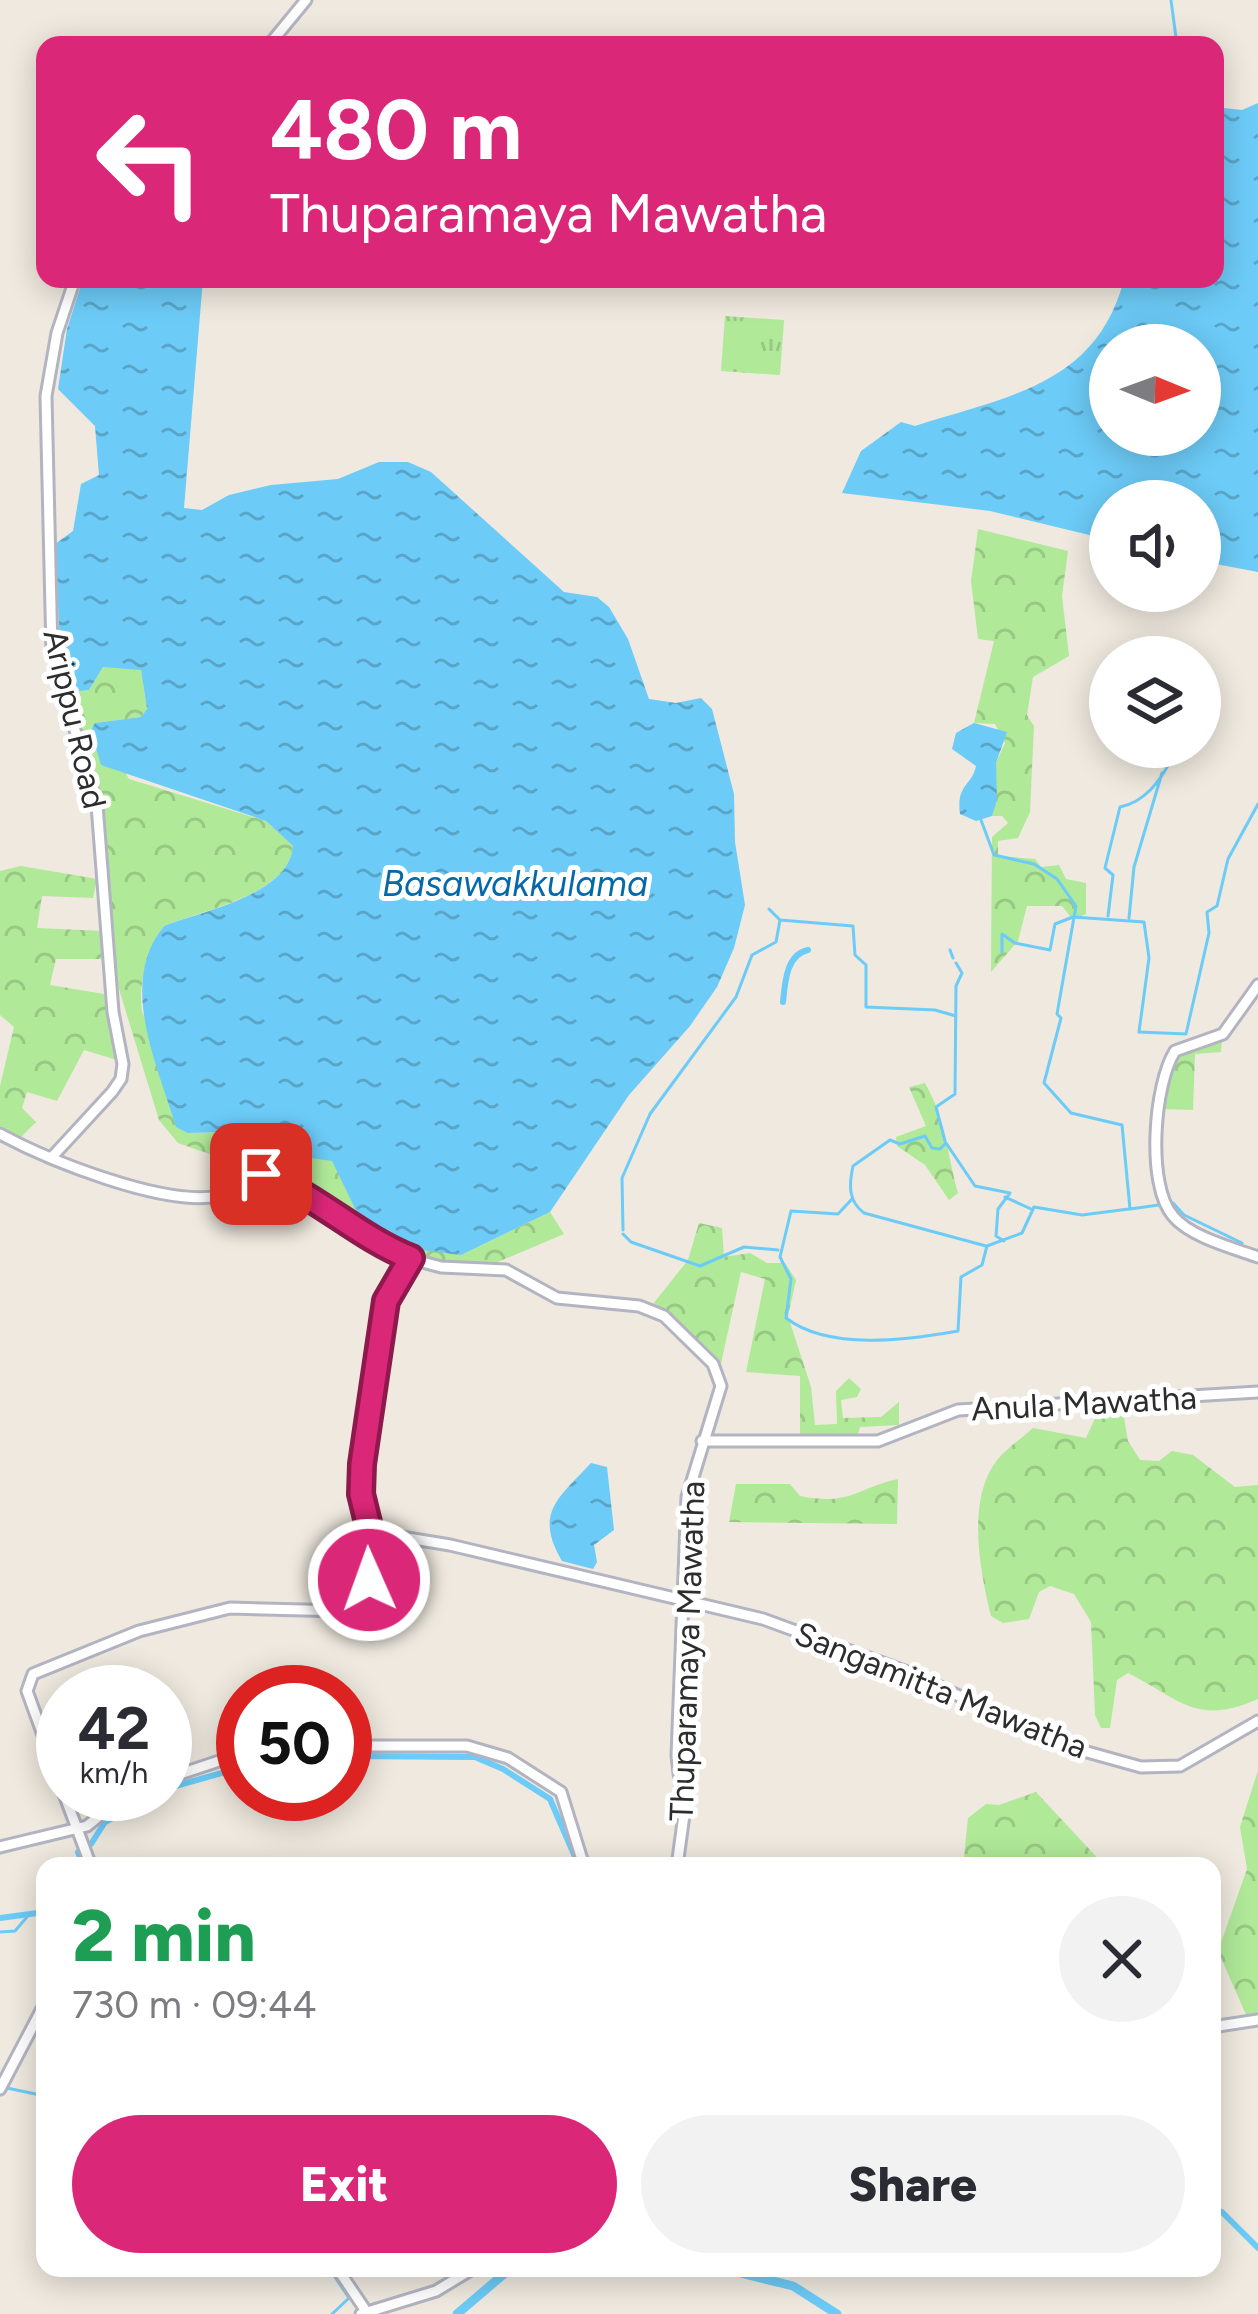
<!DOCTYPE html>
<meta charset="utf-8">
<style>
:root{--surface:#fff;--page:#f2f2f3;--text:#2b2b33;--muted:#7c7c81;--accent:#db2777}
body{margin:0;font-family:Figtree,sans-serif;background:var(--page);color:var(--text);height:100vh;display:flex;flex-direction:column;font-size:45px;white-space:nowrap}
*{box-sizing:border-box;margin:0}
p{font-size:39px;color:var(--muted)}
.icon{flex:none;width:66px;height:66px;fill:none;stroke:currentColor;stroke-width:2;stroke-linecap:round;stroke-linejoin:round}
.map{position:relative;flex:1;overflow:hidden}
.drawer{position:absolute;left:36px;top:1857px;width:1185px;height:420px;display:flex;flex-direction:column;background:var(--surface);border-radius:24px;box-shadow:0 6px 30px #0003}
.drawer>*{flex:none}
.banner{position:absolute;left:36px;top:36px;width:1188px;height:252px;border-radius:24px;box-shadow:0 6px 30px #0003;background:#db2777;color:#fff;overflow:hidden}
.needle{width:78px;rotate:91deg}
.tools{position:absolute;left:1089px;top:324px;display:grid;gap:24px}
.tools a{display:grid;place-items:center;width:132px;height:132px;border-radius:50%;background:var(--surface);box-shadow:0 6px 30px #0003;font-size:60px}
.speed{position:absolute;left:36px;top:1665px;display:flex;gap:24px;font-size:60px;font-weight:700;text-align:center}
.speed>*{display:grid;place-content:center;width:156px;height:156px;border-radius:50%;background:var(--surface);box-shadow:0 6px 30px #0003;line-height:1}
.speed small{font-size:30px;font-weight:400}
.speed .limit{border:18px solid #d22;background:#fff;color:#111}
.pin{position:absolute;display:grid;place-items:center;width:102px;height:102px;color:#fff;margin:-51px;border-radius:24px;box-shadow:0 6px 18px #0006}
.me{position:absolute;width:132px;margin:-66px;rotate:358deg;stroke-linejoin:round;filter:drop-shadow(0 0 9px #0008)}
.turn{display:flex;align-items:center;gap:42px;height:252px;padding:0 36px;font-size:54px}
.turn .icon{width:156px;height:156px;stroke-width:2.5}
.turn b{display:block;font-size:84px;line-height:102px}
.round{display:grid;place-items:center;flex:none;width:126px;height:126px;border-radius:63px;background:var(--page)}
.summary{display:flex;align-items:center;justify-content:space-between;height:204px;padding:0 36px}
h1{font-size:72px;font-weight:800;line-height:90px;color:#1e9e55}
.button{display:flex;gap:24px;margin-top:auto;padding:24px 36px}
.button a{flex:1;height:138px;border-radius:72px;background:var(--accent);color:#fff;font-size:48px;font-weight:800;line-height:138px;text-align:center}
.button a+a{background:var(--page);color:var(--text)}
.map>svg:first-child{display:block}
.forest{fill:url(#forest-crowns)}
.park{fill:url(#park-tufts)}
.water{fill:url(#water-ripples);fill-rule:evenodd}
.lines{fill:none;stroke-linecap:round;stroke-linejoin:round}
.stream{stroke:#6ccbf7;stroke-width:3}
.canal{stroke:#6ccbf7;stroke-width:6}
.river{stroke:#6ccbf7;stroke-width:9}
.secondary-casing{stroke:#b3b4c1;stroke-width:15}
.secondary{stroke:#fff;stroke-width:9}
.route-casing{stroke:#8e194d;stroke-width:30}
.route{stroke:#db2777;stroke-width:21}
.labels{text-anchor:middle;dominant-baseline:central;stroke-width:10;stroke-linejoin:round;paint-order:stroke}
.street-label{font-size:33px;fill:#2d2d2d;stroke:#fff}
.water-label{font-size:36px;font-style:italic;fill:#0569a9;stroke:#fff}
</style>
<div class="map">
<svg width="1258" height="2314" viewBox="0 0 1258 2314">
<defs>
<pattern id="forest-crowns" width="20" height="18" patternUnits="userSpaceOnUse" patternTransform="scale(3)"><rect width="20" height="18" fill="#b0e998"/><path d="M2 6a3 3 0 1 1 6 0M12 15a3 3 0 1 1 6 0" fill="none" stroke="#98c883"/></pattern>
<pattern id="park-tufts" width="24" height="20" patternUnits="userSpaceOnUse" patternTransform="scale(3)"><rect width="24" height="20" fill="#b0e998"/><path d="M3 7l-1-3M5 7V3M7 7l1-3M15 17l-1-3M17 17v-4M19 17l1-3" fill="none" stroke="#98c883"/></pattern>
<pattern id="water-ripples" width="26" height="14" patternUnits="userSpaceOnUse" patternTransform="scale(3)"><rect width="26" height="14" fill="#6ccbf7"/><path d="M2 4q2-2 4 0t4 0M15 11q2-2 4 0t4 0" fill="none" stroke="#59a5c8"/></pattern>
</defs>
<rect width="100%" height="100%" fill="#efe9df"/>
<!-- forest -->
<path class="forest" d="M978 529 1068 551 1062 596 1069 656 1033 677 1027 715 1034 726 1030 812 1018 838 998 841V856L1035 859 1041 867 1059 865 1066 879 1086 883V914L1073 920 1062 906H1027L1018 941 991 972 992 837 1008 823 1002 816H992L996 763 1005 743 995 724 974 723 994 641 978 639 971 581Z
M133 665 141 670 147 709 141 717 96 723 129 779 266 821 293 846C289 895 203 910 164 926 147 946 138 986 142 1011L188 1133 290 1130 304 1153 332 1160 461 1255 550 1212 564 1234 493 1264 438 1261 358 1230 300 1186 178 1143 159 1120 112 966 97 805 63 693 89 690 103 667Z
M21 866 97 879 93 898 42 896 37 928 104 931 101 959H56L50 985 104 994 117 1060 84 1050 57 1101 27 1092 22 1108 36 1122 21 1137 0 1126V1086L14 1027 0 1015V871Z
M1222 1039 1221 1052 1195 1054 1193 1110 1162 1109 1176 1055Z
M925 1083C946 1120 947 1154 958 1193L949 1200 925 1165 897 1146 896 1137 926 1126 909 1087Z
M699 1223 722 1228 724 1257 750 1253 767 1263H785L796 1280 788 1316 811 1387 815 1425 837 1424 836 1391 849 1378 861 1389 857 1397 841 1400 843 1418 881 1417 899 1402V1425L860 1427 857 1437 800 1435V1376L746 1372 765 1279 741 1272 720 1368 653 1304 688 1260Z
M1101 1405 1122 1406 1128 1441 1140 1460 1159 1461 1172 1451 1193 1455 1235 1487 1258 1485V1699C1196 1726 1181 1700 1128 1673L1117 1680 1110 1728H1101L1095 1715 1091 1622 1074 1594 1050 1586 1039 1592 1029 1619 1003 1623 991 1616C980 1571 966 1500 997 1460 1007 1448 1022 1438 1033 1428L1086 1438Z
M898 1479 897 1524 729 1522 736 1484H790L800 1496C851 1506 854 1489 898 1479Z
M1258 1770V2016L1247 2017 1218 1951 1247 1869 1240 1827Z
M1036 1792 1105 1866H963L968 1818 986 1804 999 1805Z"/>
<!-- park -->
<path class="park" d="M725 316 784 320 780 375 721 371Z"/>
<!-- water -->
<path class="water" d="M1258 103V572L1200 561V501H1110V540L990 511 842 493 861 451 901 422 915 426C1004 397 1097 386 1124 279H1215V107L1242 110ZM1110 345H1200V435H1110Z
M83 279H203L184 508 202 510 229 495 271 485 338 479 379 462H408L431 472 564 592 597 597 609 607 628 639 649 699 676 703 701 698 712 709 734 794 735 842 745 905 734 948 717 987 690 1026 629 1095 550 1212 461 1255 413 1249 363 1225 332 1161 310 1158 290 1130 188 1133 176 1127C158 1066 117 983 164 926 203 911 289 895 293 846L266 821 101 765 91 730 95 723 141 717 147 709 141 670 103 667 89 690 71 692 60 646 55 544 73 531 81 484 99 475 95 426 58 389 67 329Z
M974 723 1007 732 996 763 997 800 992 816 976 821 960 814C956 784 972 786 976 766L952 749 956 733Z
M591 1463 607 1467 614 1530 594 1545 597 1562 593 1569 562 1561C533 1512 560 1497 591 1463Z"/>
<g class="lines">
<!-- stream -->
<path class="stream" d="M1171 0 1177 45
M981 820 994 855 1034 864 1057 879 1076 906 1057 1014 1061 1018 1044 1083 1071 1113 1122 1125 1130 1209 1173 1203 1184 1215 1242 1243
M769 909 780 920 853 926 855 955 866 965V1007L935 1010 956 1016
M1108 916 1113 875 1105 868 1120 807C1145 802 1160 781 1171 760L1167 747
M1129 918 1134 867 1162 773
M950 950 953 958
M1002 952V934L1015 943 1050 950 1055 924 1073 917 1144 922 1149 958 1139 1032 1186 1034 1209 933 1207 912 1217 906 1228 859 1258 804
M945 1141 936 1107 955 1094 956 986 962 973 956 963
M1005 1197 1031 1209
M852 1199 838 1214 791 1211 780 1257 791 1279 786 1318C829 1351 907 1340 958 1331L961 1277 982 1265 987 1246 1022 1233 1034 1207 1082 1215 1129 1209
M623 1230 622 1178 650 1114 736 997 752 955 776 942 780 920
M623 1234 631 1242 700 1266 744 1247 778 1250
M986 1246 864 1213C848 1201 849 1185 853 1166L890 1140 900 1144 925 1136 932 1148 940 1149 946 1143 975 1186 1010 1193 998 1209 996 1236 1004 1241
M0 1932 15 1931 27 1917
M2 2087 45 2096
M329 2268 349 2298 332 2314"/>
<!-- canal -->
<path class="canal" d="M783 1002C785 981 787 954 808 950
M345 1756 475 1757 503 1769 550 1799 579 1866
M165 1789 243 1767
M84 1866 78 1852 91 1844 105 1822 156 1794
M0 1918 45 1912
M1212 2210 1222 2212 1258 2248"/>
<!-- river -->
<path class="river" d="M721 2268 793 2286 837 2314
M457 2314 511 2268"/>
<!-- secondary casing -->
<g class="secondary-casing">
<path id="secondary" d="M269 45 306 0
M1258 985 1223 1034 1175 1051C1154 1084 1146 1185 1173 1216 1190 1237 1233 1248 1258 1257
M0 1134C48 1160 164 1207 219 1196 233 1193 248 1181 261 1175L303 1191 356 1232 411 1259 441 1267 506 1270 557 1298 639 1306 664 1316 713 1364 721 1386 687 1497 677 1756 684 1815 677 1866
M52 1157 112 1092 121 1079 123 1064 113 1012 97 805 52 652 46 396 57 333 75 279
M702 1441H878L958 1410 1258 1392
M371 1532 450 1545 763 1619 913 1674 1062 1745 1141 1767 1180 1766 1258 1721
M345 1746H467L508 1758 561 1792 584 1866
M165 1779 243 1753
M63 1790 27 1691 33 1674 139 1631 230 1608 343 1611 362 1601 372 1551 361 1475 382 1321 390 1291 411 1259
M64 1794 91 1866
M0 1847 87 1826 126 1794
M1212 2027 1258 2020
M0 2089 45 2003
M337 2268 368 2314
M361 2314 436 2291 474 2268"/>
</g>
<!-- secondary -->
<use href="#secondary" class="secondary"/>
</g>
<g class="lines">
<!-- route casing -->
<g class="route-casing">
<path id="route" d="M261 1174C316 1194 356 1236 411 1258L386 1301 362 1464 361 1494 372 1539 369 1580"/>
</g>
<!-- route -->
<use href="#route" class="route"/>
</g>
<g class="labels">
<!-- street labels -->
<g class="street-label">
<text transform="translate(75 719) rotate(77)">Arippu Road</text>
<text transform="translate(1084 1403) rotate(-3)">Anula Mawatha</text>
<text transform="translate(687 1651) rotate(-88)">Thuparamaya Mawatha</text>
<text transform="translate(941 1690) rotate(22)">Sangamitta Mawatha</text>
</g>
<!-- water labels -->
<g class="water-label">
<text x="515" y="883">Basawakkulama</text>
</g>
</g>
</svg>
<div class="tools">
<a><svg class="needle" viewBox="-14 -14 28 28"><path d="M0-13l5 13h-10z" fill="#e53935"/><path d="M0 13l5-13h-10z" fill="#7c7c81"/></svg></a>
<a><svg class="icon" aria-label="sound" viewBox="0 0 24 24"><path d="M4 9h4l5-4v14l-5-4H4zM17 9q2 3 0 6"/></svg></a>
<a><svg class="icon" aria-label="layers" viewBox="0 0 24 24"><path d="M12 4l9 5-9 5-9-5zM3 14l9 5 9-5"/></svg></a>
</div>
<div class="speed"><div>42<small>km/h</small></div><div class="limit">50</div></div>
<div class="pin" style="left:261px;top:1174px;background:#d93025"><svg class="icon" aria-label="arrive" viewBox="0 0 24 24"><path d="M6 21V4h12l-3 4 3 4H6"/></svg></div>
<svg class="me" style="left:369px;top:1580px" viewBox="-20 -20 40 40"><circle r="17" fill="#db2777" stroke="#fff" stroke-width="3"/><path d="M0-11L8 9 0 5-8 9z" fill="#fff"/></svg>
<div class="banner">
<div class="turn"><svg class="icon" aria-label="left" viewBox="0 0 24 24"><path d="M17 20v-9H6M10 6l-5 5 5 5"/></svg><div><b>480 m</b>Thuparamaya Mawatha</div></div>
</div>
<section class="drawer">
<div class="summary"><div><h1>2 min</h1><p>730 m · 09:44</p></div><a class="round"><svg class="icon" aria-label="close" viewBox="0 0 24 24"><path d="M6 6l12 12M18 6L6 18"/></svg></a></div>
<div class="button"><a>Exit</a><a>Share</a></div>
</section>
</div>
